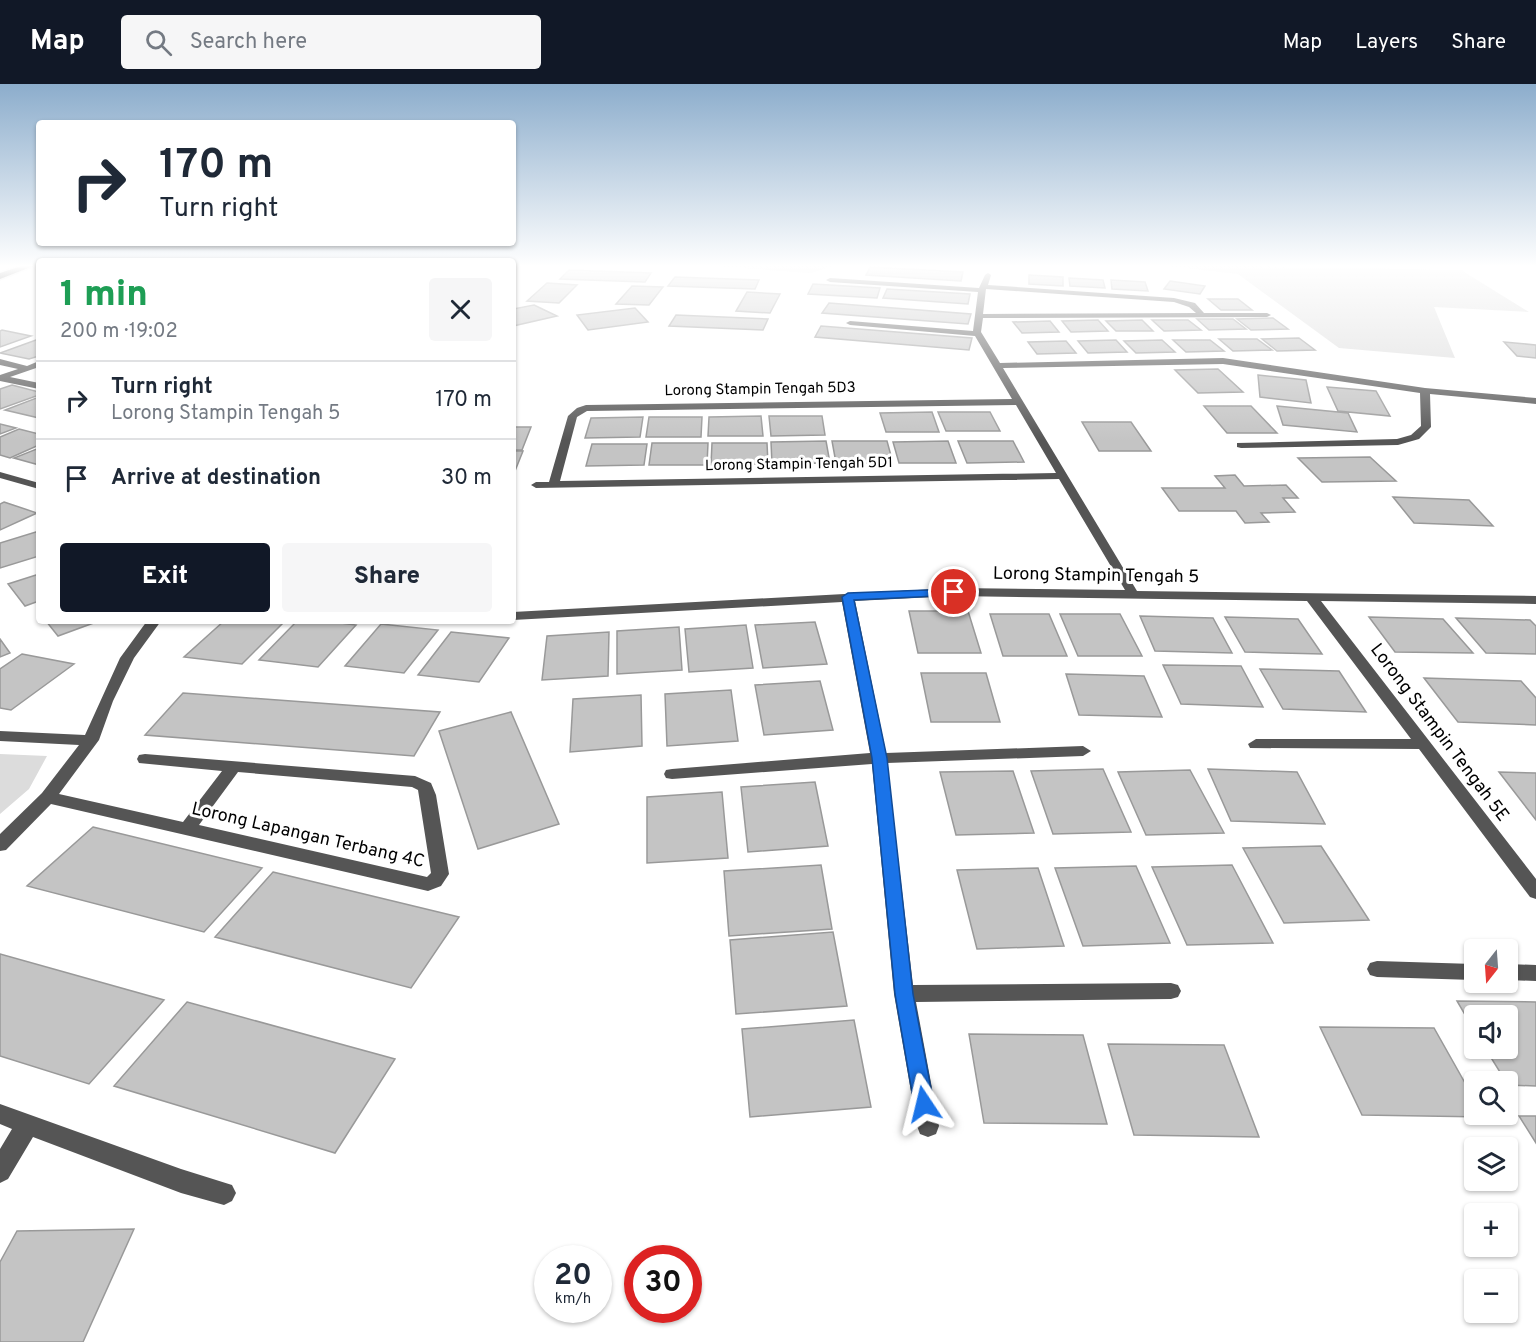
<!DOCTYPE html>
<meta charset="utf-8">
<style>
:root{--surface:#fff;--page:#f6f6f7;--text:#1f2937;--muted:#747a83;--line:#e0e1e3;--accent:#111827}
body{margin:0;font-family:Overpass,sans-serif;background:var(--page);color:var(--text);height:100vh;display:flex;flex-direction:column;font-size:22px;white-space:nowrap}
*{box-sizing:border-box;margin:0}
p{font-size:20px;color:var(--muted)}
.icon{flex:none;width:33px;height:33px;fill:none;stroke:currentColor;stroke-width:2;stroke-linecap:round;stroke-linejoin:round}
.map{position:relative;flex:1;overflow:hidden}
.panel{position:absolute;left:36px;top:174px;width:480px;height:366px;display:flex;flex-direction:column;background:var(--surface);border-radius:6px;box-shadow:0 2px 4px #0004}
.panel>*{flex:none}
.guide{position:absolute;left:36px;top:36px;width:480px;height:126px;border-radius:6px;box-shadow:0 2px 4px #0004;background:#fff;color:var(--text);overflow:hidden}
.needle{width:39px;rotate:197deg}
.buttons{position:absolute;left:1464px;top:855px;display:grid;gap:12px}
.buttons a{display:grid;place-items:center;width:54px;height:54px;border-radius:6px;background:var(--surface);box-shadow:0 2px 4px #0004;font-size:30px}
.speed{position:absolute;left:534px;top:1161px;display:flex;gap:12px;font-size:30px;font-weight:700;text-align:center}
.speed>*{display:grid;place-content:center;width:78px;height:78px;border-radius:50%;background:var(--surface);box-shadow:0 2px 4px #0004;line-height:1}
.speed small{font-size:15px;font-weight:400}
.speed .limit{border:9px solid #d22;background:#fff;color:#111}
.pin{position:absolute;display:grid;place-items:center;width:51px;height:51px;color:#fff;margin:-26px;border:3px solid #fff;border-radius:50%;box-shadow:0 2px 6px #0007}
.me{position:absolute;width:66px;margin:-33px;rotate:350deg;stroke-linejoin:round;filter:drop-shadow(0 0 4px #0008)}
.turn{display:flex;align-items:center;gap:21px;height:126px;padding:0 24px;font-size:27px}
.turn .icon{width:78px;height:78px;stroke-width:2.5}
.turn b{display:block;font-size:42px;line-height:51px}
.round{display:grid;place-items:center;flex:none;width:63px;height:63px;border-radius:6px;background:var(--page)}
.overview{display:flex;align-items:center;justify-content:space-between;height:102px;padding:0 24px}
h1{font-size:36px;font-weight:800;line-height:45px;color:#1e9e55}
.action{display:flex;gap:12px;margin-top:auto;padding:12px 24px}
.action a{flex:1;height:69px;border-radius:6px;background:var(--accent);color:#fff;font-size:24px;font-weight:800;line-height:69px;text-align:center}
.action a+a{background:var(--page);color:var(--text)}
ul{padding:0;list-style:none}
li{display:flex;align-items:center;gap:18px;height:78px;padding:0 24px;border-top:2px solid var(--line)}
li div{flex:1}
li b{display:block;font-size:22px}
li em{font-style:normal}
header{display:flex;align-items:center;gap:36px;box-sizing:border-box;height:84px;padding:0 30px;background:var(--accent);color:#fff}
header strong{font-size:28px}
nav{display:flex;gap:33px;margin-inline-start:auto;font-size:21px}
.search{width:420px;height:54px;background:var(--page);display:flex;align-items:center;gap:15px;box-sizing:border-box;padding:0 21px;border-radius:6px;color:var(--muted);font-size:22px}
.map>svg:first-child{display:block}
.green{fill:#dcdcdc}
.building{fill:#c4c4c4;stroke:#999;stroke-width:1.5}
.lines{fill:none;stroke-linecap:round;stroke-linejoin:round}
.highway-casing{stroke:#dbdbdb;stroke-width:3}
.minor{fill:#555;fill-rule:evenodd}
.highway{fill:#000;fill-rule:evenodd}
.route{fill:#1a73e8;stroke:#114b97;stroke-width:1.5}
.labels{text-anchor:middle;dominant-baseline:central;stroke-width:6;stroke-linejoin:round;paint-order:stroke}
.far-street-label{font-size:15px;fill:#000;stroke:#fff}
.street-label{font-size:18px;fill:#000;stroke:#fff}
</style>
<header>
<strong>Map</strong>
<div class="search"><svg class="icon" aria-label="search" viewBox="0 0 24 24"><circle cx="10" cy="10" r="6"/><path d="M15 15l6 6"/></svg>Search here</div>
<nav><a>Map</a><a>Layers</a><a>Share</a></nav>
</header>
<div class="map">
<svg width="1536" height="1258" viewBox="0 0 1536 1258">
<rect width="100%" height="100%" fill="#fff"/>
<!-- green -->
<path class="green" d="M704 181H837L810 189Z
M1161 181 1461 186 1529 228 1434 223 1455 274 1339 264 1238 190Z
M0 670 47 672 29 705 0 730Z"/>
<!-- building -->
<path class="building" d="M870 183 963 188 961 197 866 191Z
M569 186 651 189 645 198 560 195Z
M1029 191 1063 193V202L1029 200Z
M675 193 759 196 755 205 668 202Z
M1069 194 1103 196 1105 204 1070 202Z
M1111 196 1145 198 1148 207 1112 205Z
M1170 197 1205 202 1200 210 1164 205Z
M547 199 577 201 559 219 527 217Z
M813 200 880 204 877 214 808 210Z
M632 202 663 203 649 221 616 220Z
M887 205 970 210 968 220 883 214Z
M747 208 780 210 770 229 736 227Z
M1208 215H1238L1252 226H1221Z
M829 219 971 230 968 240 822 229Z
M534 221 557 232 513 242V225Z
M635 224 648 238 588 246 577 231Z
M676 231 768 235 763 246 669 242Z
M1273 234 1288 245 1251 246 1237 235Z
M1197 235H1233L1246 245 1209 246Z
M1098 236 1108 247 1071 248 1062 237Z
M1142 236 1153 247H1116L1106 237Z
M1152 236H1188L1201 246 1164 247Z
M1050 237 1059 248 1022 249 1013 238Z
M821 242 972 254 969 266 815 253Z
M0 247 2 246 31 252 0 263Z
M1299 254 1315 266 1277 267 1262 255Z
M1219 255H1257L1272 266 1233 267Z
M36 256H39V272L29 275 0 269Z
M1116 256 1127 268 1088 269 1078 257Z
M1162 256 1175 268 1136 269 1124 257Z
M1173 256H1210L1224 267 1186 268Z
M1066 257 1076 269 1037 270 1028 258Z
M1504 258 1536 261V274L1517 272Z
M1218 285 1243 308 1198 309 1175 286Z
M1258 291 1306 296 1311 319 1260 313Z
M12 301 39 308V311L0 325V305Z
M1327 303 1376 307 1390 332 1338 327Z
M39 313V334L5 326Z
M1204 322H1251L1277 349H1227Z
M1277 322 1348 329 1357 348 1283 341Z
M932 328 939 348H886L880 329Z
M938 328H990L1000 347H946Z
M761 332 763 352H708L709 333Z
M769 332H822L825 351 771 352Z
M643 333 640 353 585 354 591 334Z
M649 333H702L701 353H646Z
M1082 338H1131L1151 367H1099Z
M0 340 16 344 0 350Z
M513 343H531L522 366H513Z
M19 345 39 350V361L10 374 0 371V353Z
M826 357 830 379 772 380 771 358Z
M832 357H887L893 379H836Z
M948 357 956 379H899L893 358Z
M958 357H1013L1024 378 967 379Z
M652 359H708L707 381H649Z
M712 359H767L768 380 711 381Z
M592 360H647L644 381 586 382Z
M39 364V381L14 374Z
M513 367H523L513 392Z
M1370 373 1396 397 1322 398 1298 374Z
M1235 391 1244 402 1286 401 1298 414H1283L1295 428 1261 429 1269 438 1245 439 1236 427H1179L1162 404H1225L1215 392Z
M1393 413 1469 416 1493 442 1414 439Z
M4 418 37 429 0 446V420Z
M39 447V472L0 484V459Z
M39 490V517L25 522 8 500Z
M909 527H968L981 569H918Z
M990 530H1049L1067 572H1003Z
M1060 530H1120L1142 572H1078Z
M1140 532 1213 534 1232 569 1155 567Z
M1225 533 1298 535 1322 570 1245 568Z
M1369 533 1443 535 1473 569 1395 568Z
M1456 534 1530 536 1536 542V570L1486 569Z
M46 537H99L58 552Z
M224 537H276L284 538 242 580 184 573Z
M297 537H325L356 541 318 583 259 576Z
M815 538 827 580 763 584 755 541Z
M381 540 438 546 404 589 345 582Z
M746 541 753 584 689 588 685 545Z
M679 543 682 586 617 590V547Z
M451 548 509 554 479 598 418 591Z
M609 548 608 592 542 596 547 552Z
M0 555 10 569 0 573Z
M22 570 74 580 11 626 0 624V585Z
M1163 581 1241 582 1263 623 1181 620Z
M1260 585 1339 587 1366 628 1283 625Z
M921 589H986L1000 638H931Z
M1066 590 1144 592 1162 633 1079 631Z
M1424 594 1521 597 1536 614V641L1458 638Z
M820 597 833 646 764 651 755 601Z
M731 606 738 657 667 662 665 610Z
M183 609 440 628 414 672 145 651Z
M641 611 642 662 570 668 573 615Z
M511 628 559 740 478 765 439 647Z
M1103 685 1131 748 1053 750 1031 687Z
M1208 685 1297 688 1325 740 1231 737Z
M1190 686 1224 749 1146 751 1118 688Z
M1013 687 1034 749 956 751 940 688Z
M1499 688 1536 689V736Z
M815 698 828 762 748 768 741 703Z
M722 708 728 774 647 779V713Z
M93 743 262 784 204 848 27 802Z
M1321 762 1369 836 1284 839 1243 764Z
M821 781 832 845 729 852 724 787Z
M1232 781 1273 859 1187 861 1152 783Z
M1136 782 1170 859 1083 862 1055 784Z
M1038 784 1064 862 977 865 957 786Z
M273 788 459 833 411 904 215 853Z
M833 848 847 922 736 930 730 856Z
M0 870 164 916 89 1000 0 972Z
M1457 917 1536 918V1002L1508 1001 1485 964H1508V932H1474V946Z
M187 918 395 975 335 1069 114 1002Z
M854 936 871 1023 750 1033 742 945Z
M1320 943 1434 944 1474 1015V1030H1483L1485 1033 1362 1031Z
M969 950 1083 951 1107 1040 984 1039Z
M1108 960 1224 961 1259 1053 1134 1051Z
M1519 1032H1536V1059Z
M134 1145 83 1258H0V1178L17 1147Z"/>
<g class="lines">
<!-- highway casing -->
<g class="highway-casing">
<path id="highway" d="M24 181H36L0 195V189Z"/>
</g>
<!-- minor -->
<path class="minor" d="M988 189 991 191 988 201 1174 214 1195 219 1204 229H1267L1271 231 1267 233 983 234 981 248 1000 279 1223 274 1425 304 1536 314V320L1430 310 1431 343 1419 355 1398 361 1241 364 1237 363V359L1397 355 1411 351 1421 342 1420 309 1223 280 1003 284 1137 507 1536 512V520L1321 517 1536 795V815L1530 813 1419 665 1250 664 1248 660 1256 655H1411L1307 517 954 512 855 517 886 669 1083 662 1091 667 1083 672 887 679 913 901 1171 899 1178 901 1181 907 1178 913 1171 915 916 918 939 1042 936 1050 928 1053 920 1050 917 1042 894 910 872 680 672 695 666 694 664 690 666 686 672 685 870 669 842 518 513 536V528L954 504 1125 506 1059 395 536 404 531 401 536 398H549L568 332 577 324 586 321 1012 315 975 252 850 241 846 239 850 237 973 247 978 208 830 198 826 196 830 194 979 204 985 191ZM986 205 1174 218 1189 223 1196 229 983 230ZM1016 321 1056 389 560 397 577 333 587 327Z
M0 275 27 282 39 277V283L10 293 39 299V305L0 297V291L18 285 0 281Z
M0 388 39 399V405L0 394Z
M147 537H161L134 574 113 617 99 656 59 710 183 738 222 687 139 679 137 675 139 671 145 670 415 692 431 699 436 711 449 790 441 802 428 807 51 720 6 766 0 767V750L42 709 79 661 0 657V647L85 651 120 574ZM238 688 412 703 418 706 431 789 427 793 199 741Z
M1377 877 1474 880V896L1377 893 1370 891 1367 885 1370 879Z
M1508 880 1536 881V897L1508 896Z
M0 1020 181 1085 232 1101 236 1109 232 1117 224 1121 181 1109 33 1053 8 1095 0 1099V1065L12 1045 0 1040Z"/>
<!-- highway -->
<use href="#highway" class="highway"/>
</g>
<!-- sky -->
<linearGradient id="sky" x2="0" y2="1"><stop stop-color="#8cadcc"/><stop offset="0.51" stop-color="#fff"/><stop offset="1" stop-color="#fff" stop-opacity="0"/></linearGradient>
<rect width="1536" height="357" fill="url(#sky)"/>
<!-- route -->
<path class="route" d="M954 505 958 506V511L854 516 887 674 913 910 934 1020 931 1026 924 1029 917 1026 914 1020 895 910 872 674 842 513 848 509Z"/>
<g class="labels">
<!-- far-street labels -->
<g class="far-street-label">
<text transform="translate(760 306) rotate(-1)">Lorong Stampin Tengah 5D3</text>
<text transform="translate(799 381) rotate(-1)">Lorong Stampin Tengah 5D1</text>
</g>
<!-- street labels -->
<g class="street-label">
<text transform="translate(1096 492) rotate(1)">Lorong Stampin Tengah 5</text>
<text transform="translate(1439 649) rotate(53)">Lorong Stampin Tengah 5E</text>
<text transform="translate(308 752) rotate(13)">Lorong Lapangan Terbang 4C</text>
</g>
</g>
</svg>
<div class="buttons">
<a><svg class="needle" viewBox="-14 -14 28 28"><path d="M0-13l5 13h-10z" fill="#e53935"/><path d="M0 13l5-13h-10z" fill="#747a83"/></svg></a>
<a><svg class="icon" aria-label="sound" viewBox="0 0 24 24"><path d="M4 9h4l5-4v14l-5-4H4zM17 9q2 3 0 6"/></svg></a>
<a><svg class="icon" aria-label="search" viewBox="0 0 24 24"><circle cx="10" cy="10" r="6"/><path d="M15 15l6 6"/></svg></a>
<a><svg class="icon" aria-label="layers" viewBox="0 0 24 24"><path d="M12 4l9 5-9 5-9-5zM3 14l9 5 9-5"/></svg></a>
<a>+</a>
<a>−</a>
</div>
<div class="speed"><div>20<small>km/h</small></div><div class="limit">30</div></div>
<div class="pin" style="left:954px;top:508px;background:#d93025"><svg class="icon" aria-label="arrive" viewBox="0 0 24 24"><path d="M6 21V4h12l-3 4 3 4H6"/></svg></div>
<svg class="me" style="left:924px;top:1020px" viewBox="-20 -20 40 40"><path d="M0-17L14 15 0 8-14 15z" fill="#1a73e8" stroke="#fff" stroke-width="4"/></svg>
<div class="guide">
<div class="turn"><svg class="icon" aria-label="right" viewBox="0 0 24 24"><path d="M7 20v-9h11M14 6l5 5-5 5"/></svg><div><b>170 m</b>Turn right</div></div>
</div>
<section class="panel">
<div class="overview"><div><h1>1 min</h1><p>200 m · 19:02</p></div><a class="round"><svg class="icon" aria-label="close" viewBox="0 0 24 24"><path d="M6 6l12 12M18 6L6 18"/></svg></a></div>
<ul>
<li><svg class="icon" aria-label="right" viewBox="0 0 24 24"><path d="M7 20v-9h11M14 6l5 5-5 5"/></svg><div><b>Turn right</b><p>Lorong Stampin Tengah 5</p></div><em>170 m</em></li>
<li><svg class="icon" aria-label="arrive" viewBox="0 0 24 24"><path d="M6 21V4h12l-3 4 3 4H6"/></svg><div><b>Arrive at destination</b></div><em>30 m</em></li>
</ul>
<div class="action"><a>Exit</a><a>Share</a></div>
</section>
</div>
